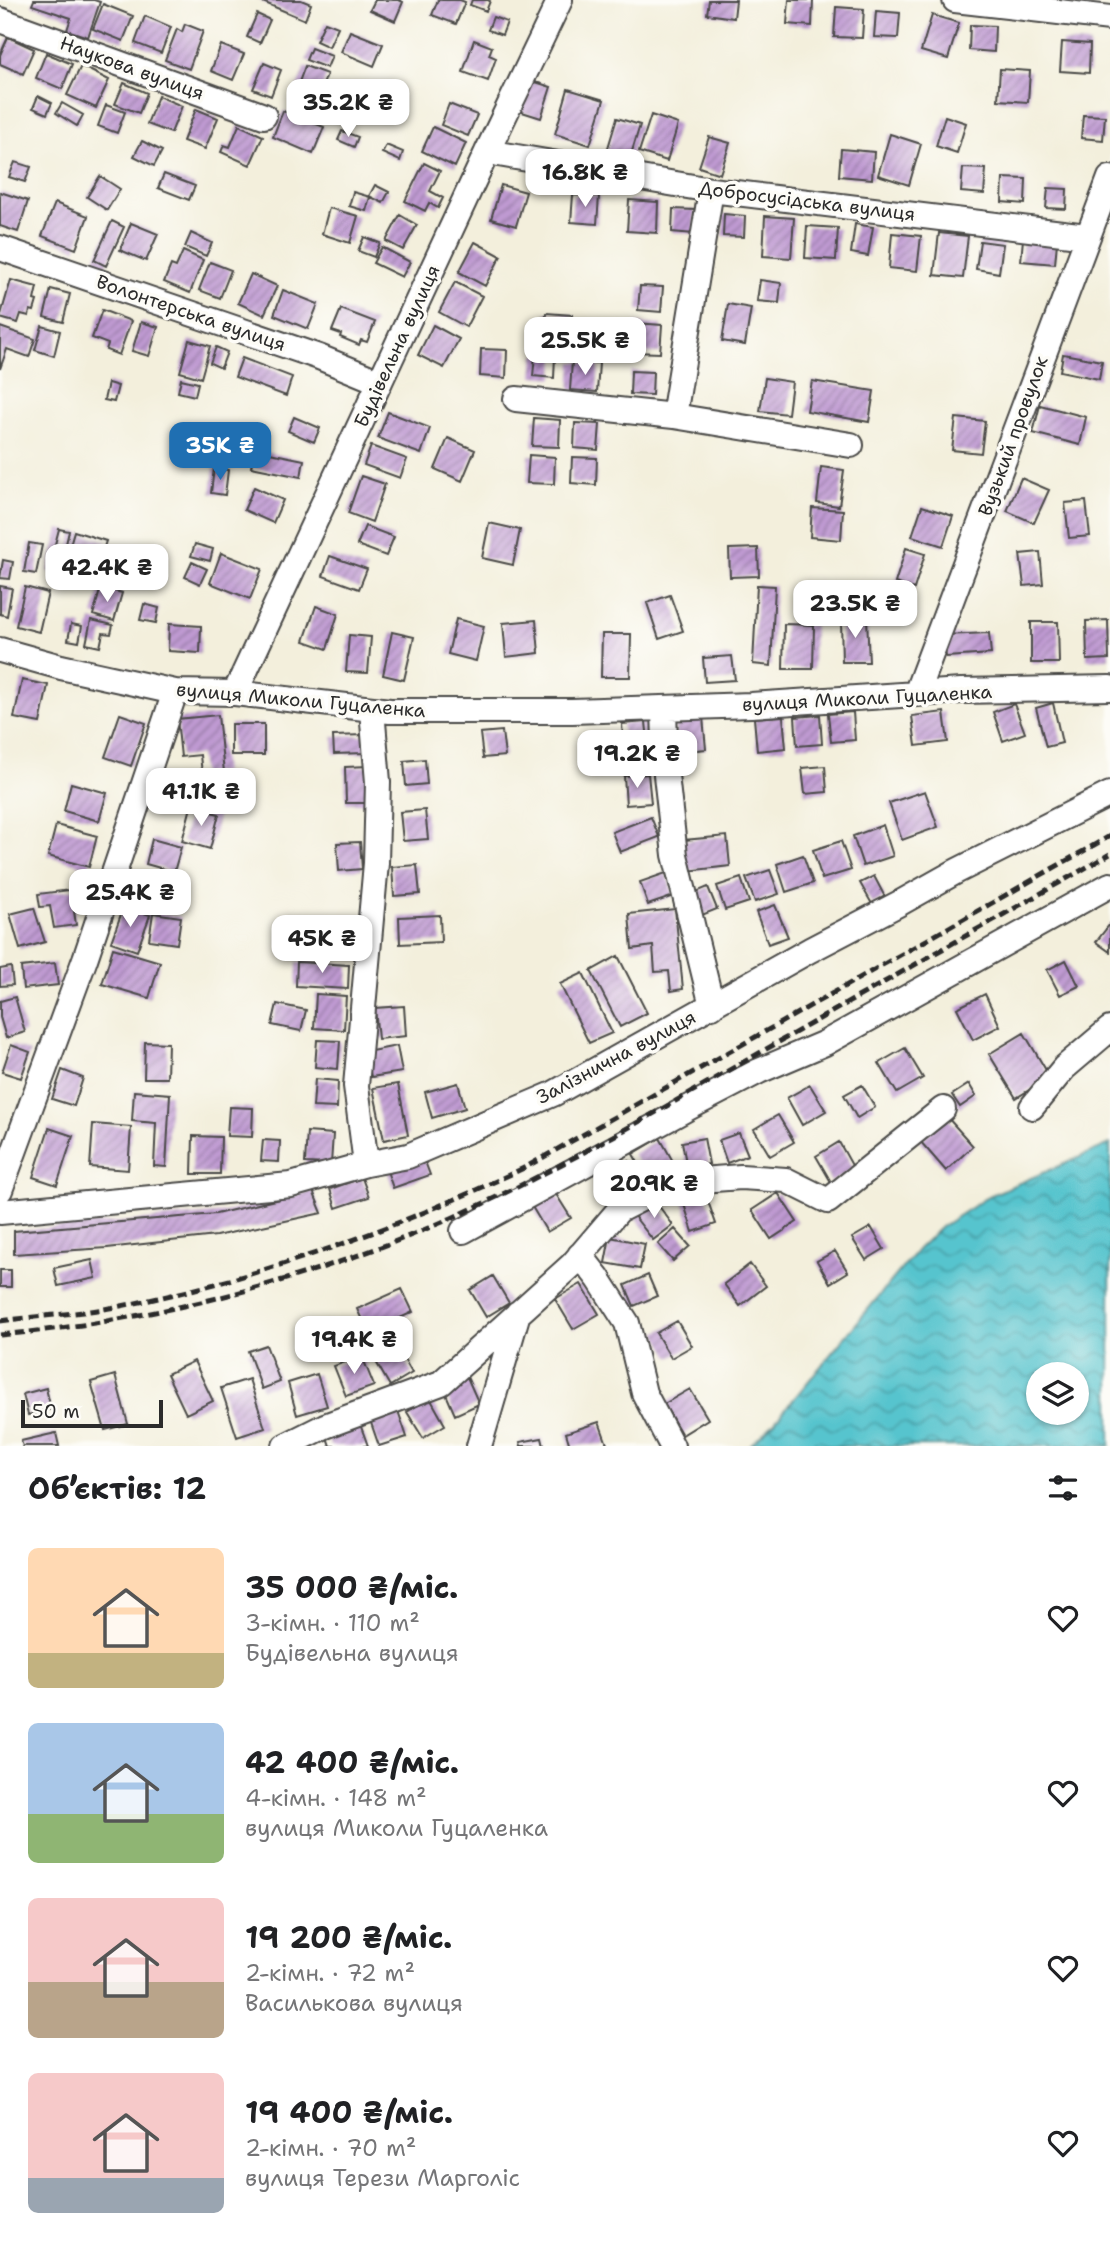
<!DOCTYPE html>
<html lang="uk">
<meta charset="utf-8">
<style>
body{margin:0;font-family:"Shantell Sans",sans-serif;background:#f2f2f2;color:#202124;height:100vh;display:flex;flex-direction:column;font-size:26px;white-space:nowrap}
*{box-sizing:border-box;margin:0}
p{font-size:23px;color:#757577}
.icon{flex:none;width:38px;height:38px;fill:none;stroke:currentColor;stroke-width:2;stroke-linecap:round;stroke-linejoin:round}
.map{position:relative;height:1446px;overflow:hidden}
.drawer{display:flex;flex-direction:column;background:#fff;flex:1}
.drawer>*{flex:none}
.buttons{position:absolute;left:1026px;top:1362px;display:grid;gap:14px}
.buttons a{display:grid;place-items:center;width:63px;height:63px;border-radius:50%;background:#fff;box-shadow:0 2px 5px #0004;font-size:35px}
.scale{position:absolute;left:21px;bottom:18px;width:142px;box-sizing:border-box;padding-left:7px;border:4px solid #2b2b2b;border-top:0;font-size:19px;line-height:24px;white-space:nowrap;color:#2b2b2b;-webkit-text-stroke:5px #fdfcf7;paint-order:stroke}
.price{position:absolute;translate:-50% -60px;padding:0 16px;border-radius:14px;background:#fff;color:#222;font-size:23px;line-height:46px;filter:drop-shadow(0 2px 4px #0008)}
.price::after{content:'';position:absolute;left:50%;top:42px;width:21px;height:16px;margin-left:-10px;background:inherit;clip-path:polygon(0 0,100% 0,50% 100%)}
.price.selected{background:#1f6fb2;color:#fff}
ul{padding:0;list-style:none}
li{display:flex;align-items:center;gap:21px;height:175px;padding:0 28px}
li span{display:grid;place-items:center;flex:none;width:196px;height:140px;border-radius:10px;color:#555}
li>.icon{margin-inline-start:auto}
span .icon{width:84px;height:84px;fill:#fffc;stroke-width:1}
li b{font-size:30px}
h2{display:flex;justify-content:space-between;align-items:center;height:84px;padding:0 28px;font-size:30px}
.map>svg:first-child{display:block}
</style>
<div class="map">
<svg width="1110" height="1446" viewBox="0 0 1110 1446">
<defs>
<pattern id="water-waves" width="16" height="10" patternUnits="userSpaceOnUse" patternTransform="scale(1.75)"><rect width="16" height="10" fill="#57c4ce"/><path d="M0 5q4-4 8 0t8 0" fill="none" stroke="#489fa7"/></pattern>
<pattern id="building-hatch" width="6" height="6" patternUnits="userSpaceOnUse" patternTransform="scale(1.75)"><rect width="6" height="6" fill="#bf9ad2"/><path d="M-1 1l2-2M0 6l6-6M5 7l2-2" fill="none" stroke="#9b7eab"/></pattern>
</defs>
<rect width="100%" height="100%" fill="#fdfcf7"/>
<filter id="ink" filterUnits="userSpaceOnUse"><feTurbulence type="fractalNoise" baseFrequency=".0143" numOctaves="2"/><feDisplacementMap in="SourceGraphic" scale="14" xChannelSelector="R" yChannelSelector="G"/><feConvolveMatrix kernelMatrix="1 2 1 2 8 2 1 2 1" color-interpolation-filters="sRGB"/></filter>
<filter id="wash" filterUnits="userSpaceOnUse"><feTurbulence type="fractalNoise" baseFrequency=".00686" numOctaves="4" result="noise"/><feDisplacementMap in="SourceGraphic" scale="28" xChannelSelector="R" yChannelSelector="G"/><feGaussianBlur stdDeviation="1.57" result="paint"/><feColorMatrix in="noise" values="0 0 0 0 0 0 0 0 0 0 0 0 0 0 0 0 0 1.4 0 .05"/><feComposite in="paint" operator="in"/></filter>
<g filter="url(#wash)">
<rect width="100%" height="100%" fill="#f3efdc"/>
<path fill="url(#water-waves)" stroke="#41787c" stroke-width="2" fill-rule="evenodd" d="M1110 1144V1446H749L773 1424 918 1249 941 1227 989 1196ZM1038 1374H1076V1412H1038Z"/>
<g id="blocks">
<path fill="url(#building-hatch)" d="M34 0H94L100 2 88 37 67 30 71 18 32 5Z
M258 0H301L311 4 305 20Z
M375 0H399L403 2 395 21 370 10Z
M438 0H460L465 2 456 24 432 15Z
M472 0H488L490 1 486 11 470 5Z
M709 0H736L734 18 707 14Z
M789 0H813L812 26 787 24Z
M103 4 133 16 123 41 93 29Z
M836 7 864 9 862 38 834 37Z
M876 11 900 13 898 38 874 37Z
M257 14 270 20 260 43 247 37Z
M932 15 959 23 948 59 921 51Z
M145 16 171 27 161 53 135 43Z
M493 17 507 22 502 35 488 30Z
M325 22 338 27 329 47 316 41Z
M185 24 203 31 189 69 165 60 177 29 182 32Z
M970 25 995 26 994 52 969 50Z
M350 31 383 44 374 66 341 52Z
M8 37 34 49 23 74 0 64V55Z
M474 40 492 47 489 55 496 58 488 81 463 72Z
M1062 42 1090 44 1089 73 1060 71Z
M221 45 244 54 233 80 211 71Z
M311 48 332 56 327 68 306 60Z
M46 53 72 64 62 89 36 78Z
M264 63 281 70 271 96 253 89Z
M81 66 109 80 96 108 67 95Z
M305 66 327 74 314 109 292 101Z
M1000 69 1030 71 1028 102 998 100Z
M529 80 551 87 541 118 519 111Z
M124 83 147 93 139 113 115 104Z
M568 89 604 100 590 145 555 134Z
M38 96 52 103 47 114 33 108Z
M158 96 182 106 171 133 147 124Z
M62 103 83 115 77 126 56 113Z
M449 104 477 115 468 136 441 125Z
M106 105 125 112 117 133 98 126Z
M196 109 218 118 205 149 183 141Z
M283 111 324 127 313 154 273 137Z
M651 115 678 124 667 161 639 152Z
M1083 115 1105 116 1103 140 1081 138Z
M945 116 966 123 957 153 936 146Z
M617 118 640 125 630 158 607 151Z
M239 125 263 136 250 165 221 152 224 145 230 147Z
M433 127 466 143 455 167 422 151Z
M342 131 358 137 354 147 338 140Z
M890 134 921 144 909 185 878 175Z
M709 137 730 143 720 174 699 167Z
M142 141 162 151 154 166 134 156Z
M386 145 403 152 400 161 382 153Z
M841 149 874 152 872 179 839 176Z
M15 162 31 167 25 182 9 177Z
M424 163 440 171 430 191 443 198 438 208 429 203 425 211 405 201Z
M963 168 986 169 984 194 961 192Z
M164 174 195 186 189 200 158 188Z
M100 176 120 189 107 210 87 197Z
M1003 178 1026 179 1025 204 1002 202Z
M375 185 389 192 383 203 369 196Z
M501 185 526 192 516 226 491 219Z
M1048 188 1067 189 1066 209 1046 208Z
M0 192 28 201 18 232 0 226Z
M353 192 370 197 366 211 349 206Z
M573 195 599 196 597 224 571 222Z
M629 200 658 202 657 233 627 231Z
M55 203 88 216 76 249 42 236Z
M329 208 358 216 350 243 322 234Z
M673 209 695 210 694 234 672 232Z
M724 214 745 216 744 237 723 236Z
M400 215 417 225 403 250 386 241Z
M765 216 794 218 791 258 763 256Z
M112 221 124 227 106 266 94 260Z
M131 223 158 234 146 261 120 250Z
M855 224 873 227 868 256 851 253Z
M807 226 838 228 836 260 805 258Z
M191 233 212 243 206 256 185 247Z
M892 233 921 236 917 271 889 268Z
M939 233 968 236 963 278 934 275Z
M364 237 380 243 374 257 358 251Z
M1023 239 1057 242 1055 264 1021 261Z
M980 241 1003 244 999 273 976 269Z
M475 242 501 256 485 286 459 272Z
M382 247 410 262 402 277 373 263Z
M183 251 203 260 190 293 164 282 171 265 176 267Z
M210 262 231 270 220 298 199 290Z
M251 274 277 286 264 315 238 303Z
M11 280 37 287 34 300 37 301 34 311 30 310 29 316 21 314 18 323 0 318Z
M760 280 781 283 779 303 757 301Z
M455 282 482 296 466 327 439 312Z
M640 286 663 287 661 312 638 310Z
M51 289 70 294 63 322 44 317Z
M283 290 318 304 308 329 274 315Z
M728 304 751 308 745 345 722 341Z
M341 309 375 322 367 342 361 340 359 345 340 337 341 334 332 331Z
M102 310 131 321 119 355 106 350 108 344 92 338Z
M546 313 572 315 570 342 544 341Z
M141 322 158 327 149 356 132 351Z
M635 323 662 325 660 353 633 352Z
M433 325 459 339 444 368 418 355Z
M42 326 60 331 54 356 35 350Z
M0 327 35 339 29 357 7 349 0 369Z
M189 340 210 346 201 378 180 372Z
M216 347 227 352 221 368 210 363Z
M481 349 507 350 506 378 480 376Z
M1063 354 1102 361 1099 379 1060 371Z
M535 355 555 356 554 378 533 376Z
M242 358 292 377 286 396 235 377Z
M572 362 599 363 597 392 570 390Z
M631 371 653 372 652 395 630 394Z
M765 378 792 382 788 414 760 411Z
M181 379 198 383 195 396 178 392Z
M812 381 874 391 869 422 807 411Z
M108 383 118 386 114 402 104 400Z
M1040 405 1086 417 1080 445 1033 433Z
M388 412 430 428 421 454 378 438Z
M294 417 320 428 314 442 288 431Z
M534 418 560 420 559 447 532 446Z
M956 418 985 421 981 453 952 450Z
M575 423 600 424 598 450 574 448Z
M448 438 475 450 462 481 435 469Z
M371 446 407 459 400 478 364 465Z
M255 450 304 460 301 477 251 467Z
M529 455 555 457 554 484 527 483Z
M572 457 597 458 596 485 571 483Z
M821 467 844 470 839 506 817 503Z
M214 468 228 470 225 495 211 493Z
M361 476 385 484 372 522 348 513Z
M1021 478 1049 490 1034 523 1007 511Z
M254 487 283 500 273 523 244 510Z
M1086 501 1090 536 1069 538 1065 503Z
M922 506 953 516 943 546 912 536Z
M812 508 843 510 841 540 810 537Z
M489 523 520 530 513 565 482 558Z
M365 526 394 537 386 556 357 545Z
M59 529 69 531 59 574 48 571Z
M74 531 106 541 96 572 65 562Z
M29 543 42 545 36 574 24 572Z
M195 544 213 549 210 561 191 556Z
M758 548 759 576 730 577 729 549Z
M906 548 925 554 914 589 895 583Z
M120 550 131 552 128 570 116 568Z
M1040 552 1043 584 1024 586 1020 554Z
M221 553 262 569 250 599 210 583Z
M330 556 367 569 359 589 323 576Z
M3 560 13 562 10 579 0 578Z
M192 562 207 569 200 584 185 577Z
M757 585 775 586 771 666 753 664Z
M0 586 12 588 7 616 0 614Z
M25 587 48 593 39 632 16 626Z
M101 587 122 593 114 621 93 615Z
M670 595 683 631 659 639 647 603Z
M144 604 159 608 156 623 140 620Z
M316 606 338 614 327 649 304 641Z
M867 618 869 662H842L841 619Z
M456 619 484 626 476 661 448 654Z
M91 620 113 625 111 634 103 633 100 647 86 644Z
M536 620 539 653 506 657 503 623Z
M1108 620 1109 659 1087 660 1086 621Z
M1031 622H1058L1059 663H1031Z
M71 624 82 626 79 642 68 640Z
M169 624 201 626 200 653 168 651Z
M784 624 814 625 813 669H783Z
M392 632 414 637 404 680 383 675Z
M989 633 991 654 946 657 944 635Z
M602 634H631L630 677H601Z
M349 635 371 637 368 673 346 672Z
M732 656 735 680 705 682 703 658Z
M22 680 48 685 40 723 14 718Z
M1053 703 1062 743 1046 747 1036 708Z
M1014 704 1025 733 1003 741 993 712Z
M853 712 855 740 831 742 828 714Z
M944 712 948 742 916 746 912 716Z
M120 714 146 723 131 766 105 757Z
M218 715 224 772 202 774 200 755 181 757 177 719Z
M820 715 822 744 797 746 795 717Z
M783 716 786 748 757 751 754 718Z
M703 717 706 749 677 752 674 719Z
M646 722 649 751 624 753 622 724Z
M231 724H264V755H231Z
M502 731 505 756 483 758 480 733Z
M365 735V753L334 754 333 736Z
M425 759 427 784 406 786 404 761Z
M369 766 371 803H346L345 767Z
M825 766 827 792 805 794 802 768Z
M648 774 651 803 626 805 624 776Z
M71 783 107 793 99 821 64 811Z
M925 791 938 827 902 840 889 803Z
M191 807 219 814 210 849 182 841Z
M425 810 428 839 403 841 400 812Z
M651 817 659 837 620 852 612 832Z
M56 825 97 836 89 867 48 856Z
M883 825 893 856 863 866 853 836Z
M727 836 730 866 687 871 684 840Z
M152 839 181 847 174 872 146 864Z
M841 841 851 870 822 879 813 850Z
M360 842 362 869 339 871 337 843Z
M803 855 813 883 786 892 777 864Z
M417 865 420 894 394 896 392 867Z
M770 870 779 894 755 902 746 878Z
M666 873 674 896 648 905 640 882Z
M874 876 885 897 872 904 860 883Z
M741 878 749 902 725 910 717 886Z
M708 887 717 909 697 917 689 895Z
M85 888 87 902 73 904 76 925 54 928 50 906 40 907 38 894Z
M775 905 788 937 768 944 756 912Z
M124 906 150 915 137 951 111 942Z
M34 908 45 942 20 949 10 914Z
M675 909 683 989 671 991 669 971 655 972 653 946 632 949 629 914Z
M153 913 181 917 177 944 149 940Z
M440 915 441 942 400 944 399 917Z
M349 920 352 948 316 952 314 924Z
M1110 924V952L1096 942Z
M113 948 160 962 149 998 102 984Z
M618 956 647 1013 620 1027 591 971Z
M1066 960 1079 986 1060 995 1047 970Z
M297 962 349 965 348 989 296 986Z
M55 963 58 985 23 989 21 967Z
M11 967 13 985 0 986V969Z
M583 973 612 1033 589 1043 560 984Z
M316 994 346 996 344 1030 314 1028Z
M985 994 1000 1026 973 1040 957 1008Z
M15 997 25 1032 6 1038 0 1017V1001Z
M277 1004 306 1010 301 1031 272 1025Z
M404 1006 406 1036 378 1039 375 1008Z
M1024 1033 1050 1077 1016 1098 989 1054Z
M317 1040 340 1041 338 1069 315 1067Z
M145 1042 168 1043 167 1078H144Z
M11 1045 30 1052 21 1078 2 1072Z
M397 1046 402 1072 371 1077 366 1052Z
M905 1048 923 1078 897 1093 879 1063Z
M62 1070 83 1078 74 1106 52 1099Z
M315 1079 338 1081 337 1108 313 1107Z
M458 1083 465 1108 432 1118 425 1092Z
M398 1084 408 1135 384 1140 373 1088Z
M969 1084 976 1096 960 1107 952 1095Z
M810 1085 826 1111 802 1125 787 1098Z
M862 1085 875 1107 857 1118 844 1095Z
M134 1091 170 1094 166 1167 154 1166 156 1123 132 1121Z
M229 1107 253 1108 252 1137 227 1136Z
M778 1115 794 1142 770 1156 754 1129Z
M947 1117 973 1146 946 1171 920 1141Z
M93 1124 131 1127 128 1170 90 1167Z
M49 1128 73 1136 57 1185 33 1177Z
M307 1132 333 1134 331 1164 305 1163Z
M739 1133 748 1155 727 1163 719 1140Z
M193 1136 221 1137 220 1174H192Z
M660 1138 675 1165 648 1180 633 1154Z
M704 1138 709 1164 687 1168 682 1142Z
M263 1140 280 1141 279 1162 261 1161Z
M839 1142 854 1169 831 1182 816 1156Z
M424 1159 430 1175 393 1188 387 1171Z
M629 1161 643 1183 621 1197 607 1175Z
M362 1178 369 1197 336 1208 330 1189Z
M704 1190 716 1224 693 1232 682 1198Z
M313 1191 322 1213 216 1236 107 1248 14 1254V1231L216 1214Z
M554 1191 571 1218 547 1232 531 1205Z
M778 1193 797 1222 771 1239 752 1210Z
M655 1201 673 1225 653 1240 634 1216Z
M871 1227 884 1249 866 1260 852 1238Z
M675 1229 690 1246 673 1261 658 1244Z
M610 1237 645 1244 640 1269 605 1263Z
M835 1251 848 1272 830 1283 817 1261Z
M92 1260 96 1278 58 1286 54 1268Z
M750 1264 766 1286 740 1306 724 1284Z
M0 1270H11V1287H0Z
M648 1275 657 1296 634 1306 625 1285Z
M493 1276 509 1303 486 1317 470 1290Z
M581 1284 599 1314 573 1329 555 1299Z
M402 1289 413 1312 368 1333 357 1309Z
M677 1321 692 1346 671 1358 656 1333Z
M266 1345 280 1382 262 1389 248 1351Z
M397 1347 412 1373 390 1386 375 1360Z
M362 1356 374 1386 346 1396 334 1366Z
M194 1361 213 1401 186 1414 167 1374Z
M317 1374 327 1406 297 1415 288 1383Z
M115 1375 128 1424 105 1430 91 1382Z
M467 1377 479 1404 455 1415 443 1387Z
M249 1379 265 1428 237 1437 221 1388Z
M46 1388 51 1409 28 1415 23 1394Z
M690 1389 708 1419 682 1435 664 1404Z
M430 1398 445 1425 423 1438 407 1412Z
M397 1408 407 1437 379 1446 369 1417Z
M599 1422 607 1444 570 1446 566 1433Z
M360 1424 368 1446H330L327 1437Z
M56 1433 59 1446H23L21 1441Z
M542 1438 544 1446H521L520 1442Z"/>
</g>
</g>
<g filter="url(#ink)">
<use href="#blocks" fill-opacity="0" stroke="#494846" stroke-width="2"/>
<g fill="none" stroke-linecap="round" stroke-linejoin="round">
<g stroke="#494846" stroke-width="28">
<path id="minor" d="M955 0 1110 18
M0 20 264 116
M487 152 711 190 1087 236
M0 248 319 357 380 382
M516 399 674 416 851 445
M674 416 711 190
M0 650 61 667 175 692 235 693 390 711H572L751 705 961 691 1110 688
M235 693 487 152 560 0
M916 694 1110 178
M664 708 666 775 675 855 712 1006
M1032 1107 1064 1068 1110 1029
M366 1164 356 1086 376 863 378 782 372 710
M0 1190 85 959 175 692
M0 1212 291 1185 366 1164 408 1156 553 1094 810 950 900 903 957 871 1110 794
M463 1231 688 1108 759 1071 825 1043 1110 885
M580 1255 598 1278 627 1323 644 1393 672 1446
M285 1446 325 1426 441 1383 572 1265 619 1210 674 1182 741 1177 786 1180 828 1201 943 1109
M479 1446 518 1313"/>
</g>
<use href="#minor" stroke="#fff" stroke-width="24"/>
<path stroke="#2b2b2b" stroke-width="5" stroke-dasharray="10 5" stroke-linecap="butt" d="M0 1321C38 1316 78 1314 116 1307 259 1279 395 1229 526 1167L1110 836
M0 1335C139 1322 275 1289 404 1238 537 1185 660 1109 784 1039 893 977 1001 916 1110 854"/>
</g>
</g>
<g text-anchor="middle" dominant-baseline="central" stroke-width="7" stroke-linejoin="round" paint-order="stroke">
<g font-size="19" fill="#2b2b2b" stroke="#fdfcf7">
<text transform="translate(132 68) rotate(20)">Наукова вулиця</text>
<text transform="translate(807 201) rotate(7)">Добросусідська вулиця</text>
<text transform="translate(191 313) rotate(19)">Волонтерська вулиця</text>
<text transform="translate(397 346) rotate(-65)">Будівельна вулиця</text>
<text transform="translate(1013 436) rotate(-70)">Вузький провулок</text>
<text transform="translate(867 698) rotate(-3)">вулиця Миколи Гуцаленка</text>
<text transform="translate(301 700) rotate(5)">вулиця Миколи Гуцаленка</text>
<text transform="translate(616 1057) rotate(-28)">Залізнична вулиця</text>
</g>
</g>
</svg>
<div class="buttons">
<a><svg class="icon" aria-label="layers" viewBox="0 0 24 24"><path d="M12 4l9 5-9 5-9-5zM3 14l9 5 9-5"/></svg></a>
</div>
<div class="scale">50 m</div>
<b class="price" style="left:348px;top:139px">35.2K ₴</b>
<b class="price" style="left:585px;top:209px">16.8K ₴</b>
<b class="price" style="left:585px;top:377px">25.5K ₴</b>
<b class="price selected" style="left:220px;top:482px">35K ₴</b>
<b class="price" style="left:107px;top:604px">42.4K ₴</b>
<b class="price" style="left:855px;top:640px">23.5K ₴</b>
<b class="price" style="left:637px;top:790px">19.2K ₴</b>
<b class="price" style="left:201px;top:828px">41.1K ₴</b>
<b class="price" style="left:130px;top:929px">25.4K ₴</b>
<b class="price" style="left:322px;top:975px">45K ₴</b>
<b class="price" style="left:654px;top:1220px">20.9K ₴</b>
<b class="price" style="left:354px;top:1376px">19.4K ₴</b>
</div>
<section class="drawer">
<h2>Об’єктів: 12<svg class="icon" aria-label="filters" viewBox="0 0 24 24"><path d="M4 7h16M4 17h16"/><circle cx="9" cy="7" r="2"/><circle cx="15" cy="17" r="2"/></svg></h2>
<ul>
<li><span style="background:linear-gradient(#ffd9b3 75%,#c2b280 0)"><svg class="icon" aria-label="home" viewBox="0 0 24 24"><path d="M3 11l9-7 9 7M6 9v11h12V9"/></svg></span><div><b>35 000 ₴/міс.</b><p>3-кімн. · 110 m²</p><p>Будівельна вулиця</p></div><svg class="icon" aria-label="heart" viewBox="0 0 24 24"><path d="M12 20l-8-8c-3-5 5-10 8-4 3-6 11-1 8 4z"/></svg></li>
<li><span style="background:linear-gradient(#a9c7e8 65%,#8fb573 0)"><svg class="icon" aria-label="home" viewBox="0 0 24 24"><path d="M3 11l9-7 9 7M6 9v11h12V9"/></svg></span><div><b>42 400 ₴/міс.</b><p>4-кімн. · 148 m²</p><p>вулиця Миколи Гуцаленка</p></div><svg class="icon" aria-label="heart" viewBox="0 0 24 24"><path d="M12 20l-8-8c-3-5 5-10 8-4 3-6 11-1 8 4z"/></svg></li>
<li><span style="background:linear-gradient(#f6c9c9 60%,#b9a48a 0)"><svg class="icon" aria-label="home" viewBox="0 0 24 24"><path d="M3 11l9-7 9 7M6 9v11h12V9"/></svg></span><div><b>19 200 ₴/міс.</b><p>2-кімн. · 72 m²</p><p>Василькова вулиця</p></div><svg class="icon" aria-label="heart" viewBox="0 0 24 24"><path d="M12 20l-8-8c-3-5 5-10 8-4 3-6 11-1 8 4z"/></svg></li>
<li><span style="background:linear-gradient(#f6c9c9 75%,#9aa5b1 0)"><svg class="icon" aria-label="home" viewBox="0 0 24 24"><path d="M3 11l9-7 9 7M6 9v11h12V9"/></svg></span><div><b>19 400 ₴/міс.</b><p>2-кімн. · 70 m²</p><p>вулиця Терези Марголіс</p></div><svg class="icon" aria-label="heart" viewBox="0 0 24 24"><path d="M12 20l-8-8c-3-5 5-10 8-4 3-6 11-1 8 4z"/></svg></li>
</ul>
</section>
